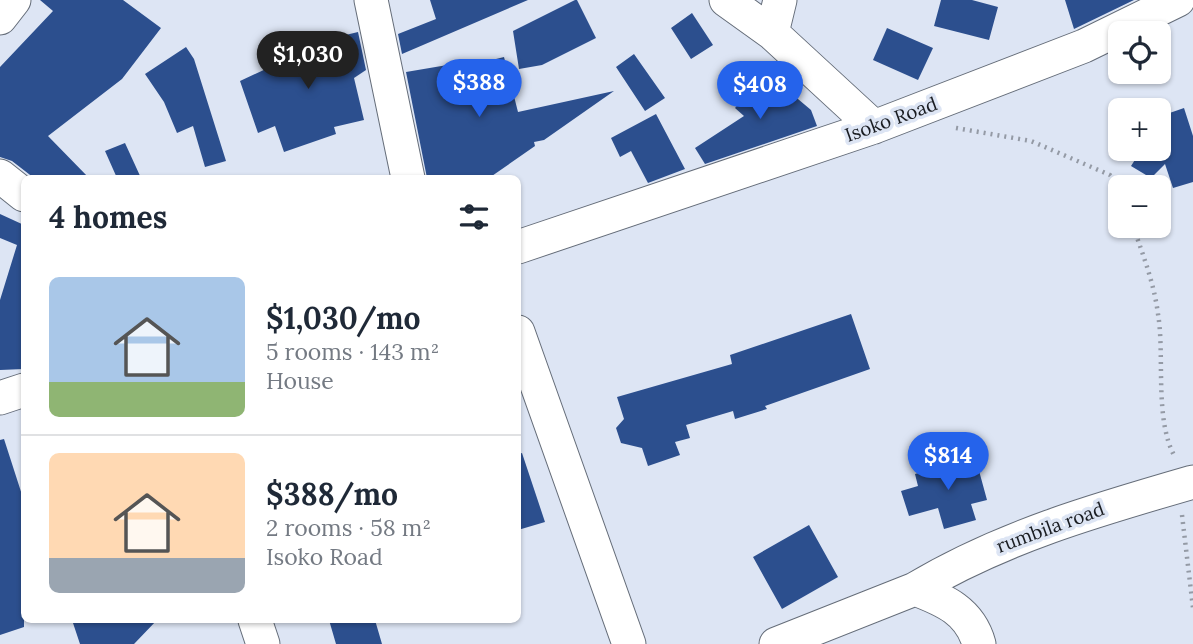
<!DOCTYPE html>
<meta charset="utf-8">
<style>
body{margin:0;font-family:Lora,serif;background:#f6f6f7;color:#1f2937;height:100vh;display:flex;flex-direction:column;font-size:26px;white-space:nowrap}
*{box-sizing:border-box;margin:0}
p{font-size:23px;color:#747a83}
.icon{flex:none;width:38px;height:38px;fill:none;stroke:currentColor;stroke-width:2;stroke-linecap:round;stroke-linejoin:round}
.map{position:relative;flex:1;overflow:hidden}
.drawer{position:absolute;left:21px;top:175px;width:500px;height:448px;display:flex;flex-direction:column;background:#fff;border-radius:10px;box-shadow:0 2px 5px #0004}
.drawer>*{flex:none}
.fabs{position:absolute;left:1108px;top:21px;display:grid;gap:14px}
.fabs a{display:grid;place-items:center;width:63px;height:63px;border-radius:10px;background:#fff;box-shadow:0 2px 5px #0004;font-size:35px}
.price{position:absolute;translate:-50% -60px;padding:0 16px;border-radius:24px;background:#2563eb;color:#fff;font-size:23px;line-height:46px;filter:drop-shadow(0 2px 4px #0008)}
.price::after{content:'';position:absolute;left:50%;top:42px;width:21px;height:16px;margin-left:-10px;background:inherit;clip-path:polygon(0 0,100% 0,50% 100%)}
.price.selected{background:#222;color:#fff}
ul{padding:0;list-style:none}
li{display:flex;align-items:center;gap:21px;height:175px;padding:0 28px}
li+li{border-top:2px solid #e0e1e3}
li span{display:grid;place-items:center;flex:none;width:196px;height:140px;border-radius:10px;color:#555}
li>.icon{margin-inline-start:auto}
span .icon{width:84px;height:84px;fill:#fffc;stroke-width:1}
li b{font-size:30px}
h2{display:flex;justify-content:space-between;align-items:center;height:84px;padding:0 28px;font-size:30px}
.map>svg:first-child{display:block}
</style>
<div class="map">
<svg width="1193" height="644" viewBox="0 0 1193 644">
<rect width="100%" height="100%" fill="#dde5f4"/>
<path fill="#2c4f8e" d="M40 0H123L161 28 122 79 48 136 89 178H34L12 161 0 157V67L53 11Z
M430 0H528L402 54 398 34 436 19Z
M575 0H577L596 38 542 65 519 69 513 31Z
M941 0H972L998 7 989 40 934 26Z
M1065 0H1134L1074 29Z
M692 13 713 45 691 59 671 28Z
M887 28 933 48 918 80 873 60Z
M358 32 366 70 354 78 364 120 334 127 336 134 284 152 275 126 258 133 240 81 279 63 276 52Z
M186 47 194 59 226 161 205 167 193 126 177 133 164 102 145 74Z
M634 54 665 98 645 111 616 67Z
M504 57 518 112 614 91 544 140 534 142 535 146 489 178H427L406 72 471 61 472 65Z
M766 72 811 110 817 126 705 164 695 148 744 116 735 108Z
M1184 108 1193 136V182L1173 188 1165 164 1151 178 1131 166 1142 149H1158V117Z
M656 114 685 169 648 183 631 151 620 157 611 138Z
M125 143 141 178H117L105 151Z
M0 214 24 225V369L0 370V300L17 245 0 238Z
M851 314 870 369 765 406 767 409 735 419 733 411 686 425 690 438 675 442 680 455 648 466 642 448 621 443 616 428 624 419 617 397 732 364 730 355Z
M4 439 24 501V627L0 635V440Z
M522 453 545 522 518 530V454Z
M975 456 987 500 971 504 976 520 944 529 938 508 909 516 901 491 918 486 915 474Z
M809 525 838 577 782 609 753 557Z
M72 620H157L134 644H80Z
M329 620H375L382 644H336Z"/>
<g fill="none" stroke-linecap="round" stroke-linejoin="round">
<g stroke="#656d79" stroke-width="35">
<path id="minor" d="M371 0 408 178
M726 0 772 33 874 127
M0 18 14 0
M772 33 780 0
M0 176 24 195
M518 247 874 127 1084 46 1178 0
M518 332 629 644
M0 398 24 390
M915 589C1002 537 1096 510 1193 482
M255 620 263 644
M776 644 915 589C944 600 970 611 979 644"/>
</g>
<path stroke="#949aa5" stroke-width="4.5" stroke-dasharray="2 5" stroke-linecap="butt" d="M956 128 1031 141 1110 175 1121 187
M1133 226C1143 255 1154 283 1158 314 1165 356 1154 420 1175 457
M1182 515 1193 608"/>
<use href="#minor" stroke="#fff" stroke-width="33"/>
</g>
<g text-anchor="middle" dominant-baseline="central" stroke-width="7" stroke-linejoin="round" paint-order="stroke">
<g font-size="19" fill="#191c21" stroke="#dde5f4">
<text transform="translate(891 119) rotate(-20)">Isoko Road</text>
<text transform="translate(1050 527) rotate(-20)">rumbila road</text>
</g>
</g>
</svg>
<div class="fabs">
<a><svg class="icon" aria-label="locate" viewBox="0 0 24 24"><circle cx="12" cy="12" r="6"/><path d="M12 2v4M12 18v4M2 12h4M18 12h4"/></svg></a>
<a>+</a>
<a>−</a>
</div>
<b class="price selected" style="left:308px;top:91px">$1,030</b>
<b class="price" style="left:479px;top:119px">$388</b>
<b class="price" style="left:760px;top:121px">$408</b>
<b class="price" style="left:948px;top:492px">$814</b>
<section class="drawer">
<h2>4 homes<svg class="icon" aria-label="filters" viewBox="0 0 24 24"><path d="M4 7h16M4 17h16"/><circle cx="9" cy="7" r="2"/><circle cx="15" cy="17" r="2"/></svg></h2>
<ul>
<li><span style="background:linear-gradient(#a9c7e8 75%,#8fb573 0)"><svg class="icon" aria-label="home" viewBox="0 0 24 24"><path d="M3 11l9-7 9 7M6 9v11h12V9"/></svg></span><div><b>$1,030/mo</b><p>5 rooms · 143 m²</p><p>House</p></div></li>
<li><span style="background:linear-gradient(#ffd9b3 75%,#9aa5b1 0)"><svg class="icon" aria-label="home" viewBox="0 0 24 24"><path d="M3 11l9-7 9 7M6 9v11h12V9"/></svg></span><div><b>$388/mo</b><p>2 rooms · 58 m²</p><p>Isoko Road</p></div></li>
</ul>
</section>
</div>
